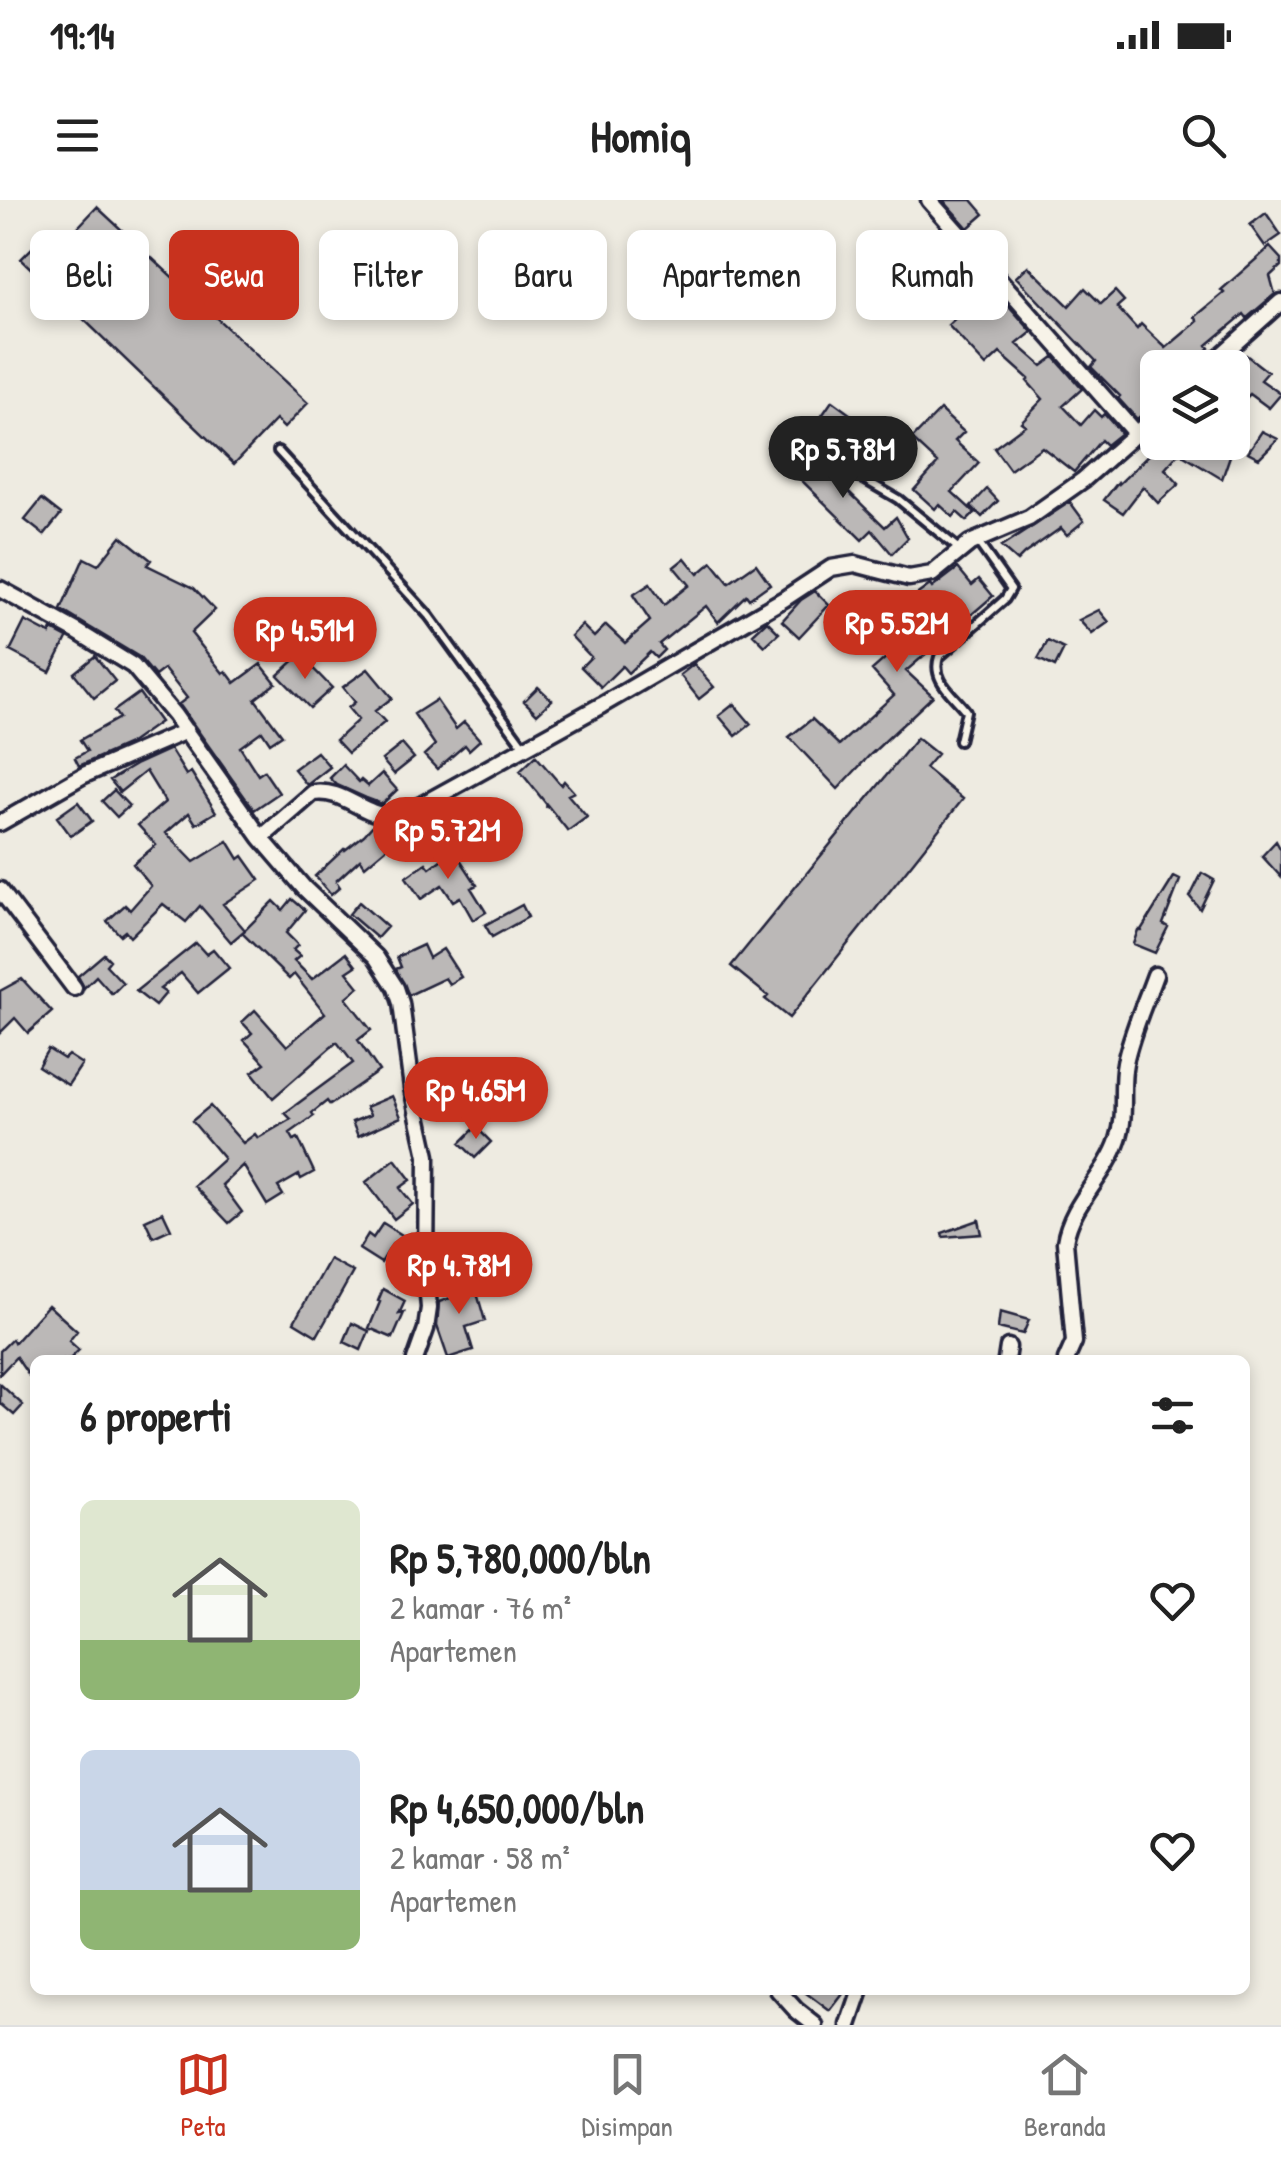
<!DOCTYPE html>
<html lang="id">
<meta charset="utf-8">
<style>
body{margin:0;font-family:"Patrick Hand",sans-serif;background:#f6f6f6;color:#222;height:100vh;display:flex;flex-direction:column;font-size:38px;white-space:nowrap}
*{box-sizing:border-box;margin:0}
p{font-size:32px;color:#767676}
.icon{flex:none;width:55px;height:55px;fill:none;stroke:currentColor;stroke-width:2;stroke-linecap:round;stroke-linejoin:round}
.map{position:relative;flex:1;overflow:hidden}
.drawer{position:absolute;left:30px;top:1155px;width:1220px;height:640px;display:flex;flex-direction:column;background:#fff;border-radius:15px;box-shadow:0 5px 15px #0003}
.drawer>*{flex:none}
.banner{position:absolute;left:30px;top:30px;width:1222px;height:90px;display:flex;gap:20px}
.fabs{position:absolute;left:1140px;top:150px;display:grid;gap:20px}
.fabs a{display:grid;place-items:center;width:110px;height:110px;border-radius:15px;background:#fff;box-shadow:0 5px 15px #0003;font-size:50px}
.price{position:absolute;translate:-50% -85px;padding:0 22px;border-radius:35px;background:#c8321e;color:#fff;font-size:32px;line-height:65px;filter:drop-shadow(0 2px 5px #0008)}
.price::after{content:'';position:absolute;left:50%;top:60px;width:30px;height:22px;margin-left:-15px;background:inherit;clip-path:polygon(0 0,100% 0,50% 100%)}
.price.selected{background:#222;color:#fff}
ul{padding:0;list-style:none}
li{display:flex;align-items:center;gap:30px;height:250px;padding:0 50px}
li span{display:grid;place-items:center;flex:none;width:280px;height:200px;border-radius:15px;color:#555}
li>.icon{margin-inline-start:auto}
span .icon{width:120px;height:120px;fill:#fffc;stroke-width:1}
li b{font-size:42px}
h2{display:flex;justify-content:space-between;align-items:center;height:120px;padding:0 50px;font-size:42px}
.chip{padding:0 35px;border-radius:15px;background:#fff;box-shadow:0 5px 15px #0003;font-size:35px;line-height:90px}
.chip.selected{background:#c8321e;color:#fff}
.status{display:flex;justify-content:space-between;align-items:center;height:70px;padding:0 50px;background:#fff;direction:ltr}
.status svg{height:28px;fill:currentColor}
header{display:flex;justify-content:space-between;align-items:center;height:130px;padding:0 50px;background:#fff;font-size:45px;font-weight:700}
.menu{display:flex;justify-content:space-around;align-items:center;height:140px;border-top:2px solid #e0e0e0;background:#fff;font-size:28px;color:#767676}
.menu a{display:grid;justify-items:center;gap:5px}
.menu .selected{color:#c8321e}
.map>svg:first-child{display:block}
</style>
<div class="status"><b>19:14</b><svg viewBox="0 0 49 12"><path d="M0 12V9h3v3zM5 12V6h3v6zM10 12V3h3v9zM15 12V0h3v12zM26 1h20v11H26zM47 4h2v5h-2z"/></svg></div>
<header><svg class="icon" aria-label="menu" viewBox="0 0 24 24"><path d="M4 6h16M4 12h16M4 18h16"/></svg>Homiq<svg class="icon" aria-label="search" viewBox="0 0 24 24"><circle cx="10" cy="10" r="6"/><path d="M15 15l6 6"/></svg></header>
<div class="map">
<svg width="1281" height="1825" viewBox="0 0 1281 1825">
<rect width="100%" height="100%" fill="#eeebe1"/>
<filter id="ink" filterUnits="userSpaceOnUse"><feTurbulence type="fractalNoise" baseFrequency=".01" numOctaves="2"/><feDisplacementMap in="SourceGraphic" scale="20" xChannelSelector="R" yChannelSelector="G"/><feConvolveMatrix kernelMatrix="1 2 1 2 8 2 1 2 1" color-interpolation-filters="sRGB"/></filter>
<g filter="url(#ink)">
<path fill="#bbb8b7" stroke="#22223b" stroke-width="2.5" d="M943 0H972L984 14 968 28Z
M97 7 308 203 284 228 276 220 234 264 21 59 51 29 64 42Z
M1266 13 1281 35 1265 46 1250 25Z
M940 29 959 51 936 69 918 46Z
M1270 47 1281 59V66L1270 76 1275 94 1247 118 1244 114 1207 145 1209 148 1186 168H1158V201L1137 219 1118 198 1120 196 1091 167 1096 161 1016 77 1028 66 1069 106 1085 88 1101 104 1115 91 1124 101 1117 107 1137 129 1141 124 1166 148 1198 121 1195 117 1224 93 1221 90Z
M989 85 1006 107 1008 105 1032 132 1017 144 1042 166 1054 157 1082 189 1063 206 1081 225 1094 210 1101 217 1104 214 1121 233 1106 245 1101 240 1074 272 1042 247 1010 270 994 248 1025 225 1021 222 1043 199 1027 181 1029 179 1000 153 986 166 948 125 973 102 971 99Z
M1246 155 1268 172 1261 180 1281 194 1269 208 1250 194 1232 212V162Z
M832 201 909 257 894 272 821 217Z
M940 210 964 232 955 241 979 263 952 292 975 313 967 321 957 312 953 317 939 304 935 309 914 290 938 263 912 239Z
M1262 231 1278 239 1259 258 1248 252Z
M1162 242H1210L1231 253 1222 279 1179 253 1165 269 1179 284 1158 303 1143 287 1123 313 1104 300 1118 282 1119 284Z
M798 245 806 254 808 252 885 327 896 317 908 338 892 354 872 330 862 340 782 261Z
M987 289 998 301 982 317 971 306Z
M42 299 61 314 44 335 25 320Z
M1070 302 1084 321 1067 335 1061 328 1024 354 1017 361 1001 347Z
M121 336 151 360 147 365 194 388 215 410 191 433 223 473 226 471 235 483 261 464 276 483 255 499 282 535 270 543 262 531 240 547 258 575 264 571 279 593 254 610 179 504 187 498 164 469 155 476 139 457 61 410 84 358 98 365Z
M685 358 698 374 712 362 729 383 756 364 770 384 749 399 746 395 718 422 706 406 659 444 664 450 656 458 650 452 628 473 622 466 601 487 581 467 591 457 571 436 582 425 594 437 606 425 625 443 650 421 633 395 650 384 664 405 689 385 674 367Z
M958 368 972 385 979 379 993 396 906 471 933 496 869 556 838 589 789 537 812 519 839 545 894 495 872 470 913 434 888 409 902 395 908 401 930 385 932 388Z
M815 391 829 405 799 437 782 421 801 400Z
M871 402 885 417 864 437 850 422Z
M1099 410 1109 422 1092 434 1079 420Z
M25 421 50 434 52 430 67 438 50 472 10 451Z
M767 421 779 433 765 446 753 434Z
M1048 441 1064 449 1055 467 1038 459Z
M300 455 332 488 310 508 278 475Z
M95 456 115 481 94 498 74 473Z
M694 464 714 487 699 499 680 475Z
M368 469 392 498 375 511 385 522 348 553 336 540 358 520 348 508 355 502 343 487Z
M538 487 552 500 537 514 524 501Z
M139 493 160 522 129 544 79 566 75 558 87 551 80 540 119 518 114 511Z
M436 500 456 529 464 522 480 540 469 550 465 545 437 569 424 555 435 545 414 514Z
M734 504 751 524 736 536 719 516Z
M917 538 937 554 925 568 963 599 789 818 765 799 768 796 731 766Z
M402 544 414 558 394 574 382 560Z
M170 549 186 575 191 572 216 612 196 624 189 613 166 633 194 662 228 641 239 659 243 656 260 680 223 704 245 730 231 742 200 706 186 722 163 704 130 737 125 731 120 735 107 721 125 705 130 710 151 686 133 664 156 645 138 625 165 602 146 571 120 592 110 580 137 564Z
M317 552 330 567 307 585 294 569Z
M536 556 561 585 564 581 574 592 568 595 587 617 568 631 548 606 546 608 547 605 520 571Z
M343 565 359 582 361 580 368 586 382 573 397 590 382 604 366 598 337 585 330 578Z
M114 590 129 606 117 617 102 601Z
M78 602 92 621 71 636 57 617Z
M374 624 385 626 397 639 365 666 360 659 336 681 340 687 331 695 315 676 344 649 345 650 364 635Z
M1276 641 1281 650V677L1262 656Z
M454 650 477 685 471 688 486 712 473 720 460 697 453 701 442 685 421 699 406 677 426 663 430 668Z
M1202 673 1214 680 1200 709 1190 697Z
M1174 677 1180 680 1163 724 1168 727 1155 753 1133 744 1138 730H1141Z
M292 699 305 710 286 733 298 745 293 750 300 756 294 761 312 779 346 753 356 766 347 772 359 787 346 798 371 830 358 840 379 871 330 905 327 901 312 913 314 916 290 933 294 940 298 938 314 972 301 979 299 975 278 987 283 995 267 1005 243 965 222 985 242 1012 229 1023 194 986 224 959 192 921 210 906 243 943 255 934 258 938 291 919 285 913 353 863 337 842 273 898 252 872 265 863 244 840 252 833 242 822 255 810 287 846 325 813 294 774 289 779 242 733 274 701 283 710Z
M359 702 387 727 377 738 349 714Z
M522 705 528 717 492 737 485 725Z
M196 743 206 754 213 749 229 768 198 793 181 773 160 789 166 793 155 806 136 791Z
M423 745 429 758 443 749 461 777 449 784 445 778 409 795 396 769 401 767 397 757Z
M104 754 110 760 106 765 123 783 112 794 96 776 84 788 78 776Z
M22 779 52 812 28 833 15 818 0 833V791Z
M48 849 64 859 68 855 82 864 68 885 38 866Z
M457 864 462 878 424 892 421 878Z
M392 896 401 917 358 936 352 922 370 915 366 907Z
M476 927 491 942 475 958 460 943Z
M395 959 411 980 400 988 413 1004 394 1019 366 982Z
M163 1012 171 1029 153 1037 145 1020Z
M979 1020 982 1034 943 1037 942 1033Z
M383 1023 410 1040 403 1051 392 1045 381 1063 359 1049 368 1034 373 1038Z
M489 1046 506 1061 490 1081 472 1066Z
M329 1059 353 1072 317 1136 294 1122Z
M466 1066 471 1072 485 1121 466 1127 473 1150 448 1158 437 1126 439 1102 453 1097 464 1102 469 1092 453 1078Z
M383 1089 405 1101 399 1114 404 1113 393 1138 369 1128 380 1102 378 1101Z
M48 1105 77 1131 69 1141 79 1150 69 1160H35V1185L16 1157 0 1174V1151L12 1139 14 1143Z
M1000 1112 1029 1120 1023 1134 998 1128Z
M352 1123 369 1131 361 1150 344 1142Z
M0 1184 23 1205 14 1215 0 1203Z
M802 1790H846L830 1811Z"/>
<g fill="none" stroke-linecap="round" stroke-linejoin="round">
<g stroke="#22223b" stroke-width="14">
<path id="lane" d="M278 251 429 416 525 548
M824 256 898 299 960 350
M959 541 966 511C953 494 931 480 939 457L1005 399 1011 389 977 341"/>
</g>
<g stroke="#22223b" stroke-width="21">
<path id="street" d="M929 0 1136 234
M1207 168 1281 102
M0 389 78 432 133 466 174 515 261 638 313 593C343 588 362 616 392 616 402 616 414 608 423 604L602 505 784 399 831 368 855 364 909 378 932 374 970 343 1029 318 1083 280 1158 214
M0 623 84 575 186 531
M261 638 304 688 376 757 396 788 401 803 412 888 427 956 426 1071 429 1108 426 1129 415 1160
M0 690 74 788
M1006 1160 1008 1147
M1066 1160 1074 1142 1065 1042C1071 1003 1106 976 1118 940 1127 914 1120 889 1125 863 1131 833 1145 803 1155 775
M778 1790 796 1810 815 1825
M849 1825 861 1790"/>
</g>
<use href="#lane" stroke="#f7f3e8" stroke-width="6"/>
<use href="#street" stroke="#f7f3e8" stroke-width="14"/>
</g>
</g>
</svg>
<div class="fabs">
<a><svg class="icon" aria-label="layers" viewBox="0 0 24 24"><path d="M12 4l9 5-9 5-9-5zM3 14l9 5 9-5"/></svg></a>
</div>
<b class="price selected" style="left:843px;top:301px">Rp 5.78M</b>
<b class="price" style="left:897px;top:475px">Rp 5.52M</b>
<b class="price" style="left:305px;top:482px">Rp 4.51M</b>
<b class="price" style="left:448px;top:682px">Rp 5.72M</b>
<b class="price" style="left:476px;top:942px">Rp 4.65M</b>
<b class="price" style="left:459px;top:1117px">Rp 4.78M</b>
<div class="banner">
<a class="chip">Beli</a>
<a class="chip selected">Sewa</a>
<a class="chip">Filter</a>
<a class="chip">Baru</a>
<a class="chip">Apartemen</a>
<a class="chip">Rumah</a>
</div>
<section class="drawer">
<h2>6 properti<svg class="icon" aria-label="filters" viewBox="0 0 24 24"><path d="M4 7h16M4 17h16"/><circle cx="9" cy="7" r="2"/><circle cx="15" cy="17" r="2"/></svg></h2>
<ul>
<li><span style="background:linear-gradient(#dfe7d0 70%,#8fb573 0)"><svg class="icon" aria-label="home" viewBox="0 0 24 24"><path d="M3 11l9-7 9 7M6 9v11h12V9"/></svg></span><div><b>Rp 5,780,000/bln</b><p>2 kamar · 76 m²</p><p>Apartemen</p></div><svg class="icon" aria-label="heart" viewBox="0 0 24 24"><path d="M12 20l-8-8c-3-5 5-10 8-4 3-6 11-1 8 4z"/></svg></li>
<li><span style="background:linear-gradient(#c9d6e8 70%,#8fb573 0)"><svg class="icon" aria-label="home" viewBox="0 0 24 24"><path d="M3 11l9-7 9 7M6 9v11h12V9"/></svg></span><div><b>Rp 4,650,000/bln</b><p>2 kamar · 58 m²</p><p>Apartemen</p></div><svg class="icon" aria-label="heart" viewBox="0 0 24 24"><path d="M12 20l-8-8c-3-5 5-10 8-4 3-6 11-1 8 4z"/></svg></li>
</ul>
</section>
</div>
<nav class="menu">
<a class="selected"><svg class="icon" aria-label="map" viewBox="0 0 24 24"><path d="M3 6l6-2 6 2 6-2v14l-6 2-6-2-6 2zM9 4v14M15 6v14"/></svg>Peta</a>
<a><svg class="icon" aria-label="saved" viewBox="0 0 24 24"><path d="M7 4h10v16l-5-4-5 4z"/></svg>Disimpan</a>
<a><svg class="icon" aria-label="home" viewBox="0 0 24 24"><path d="M3 11l9-7 9 7M6 9v11h12V9"/></svg>Beranda</a>
</nav>
